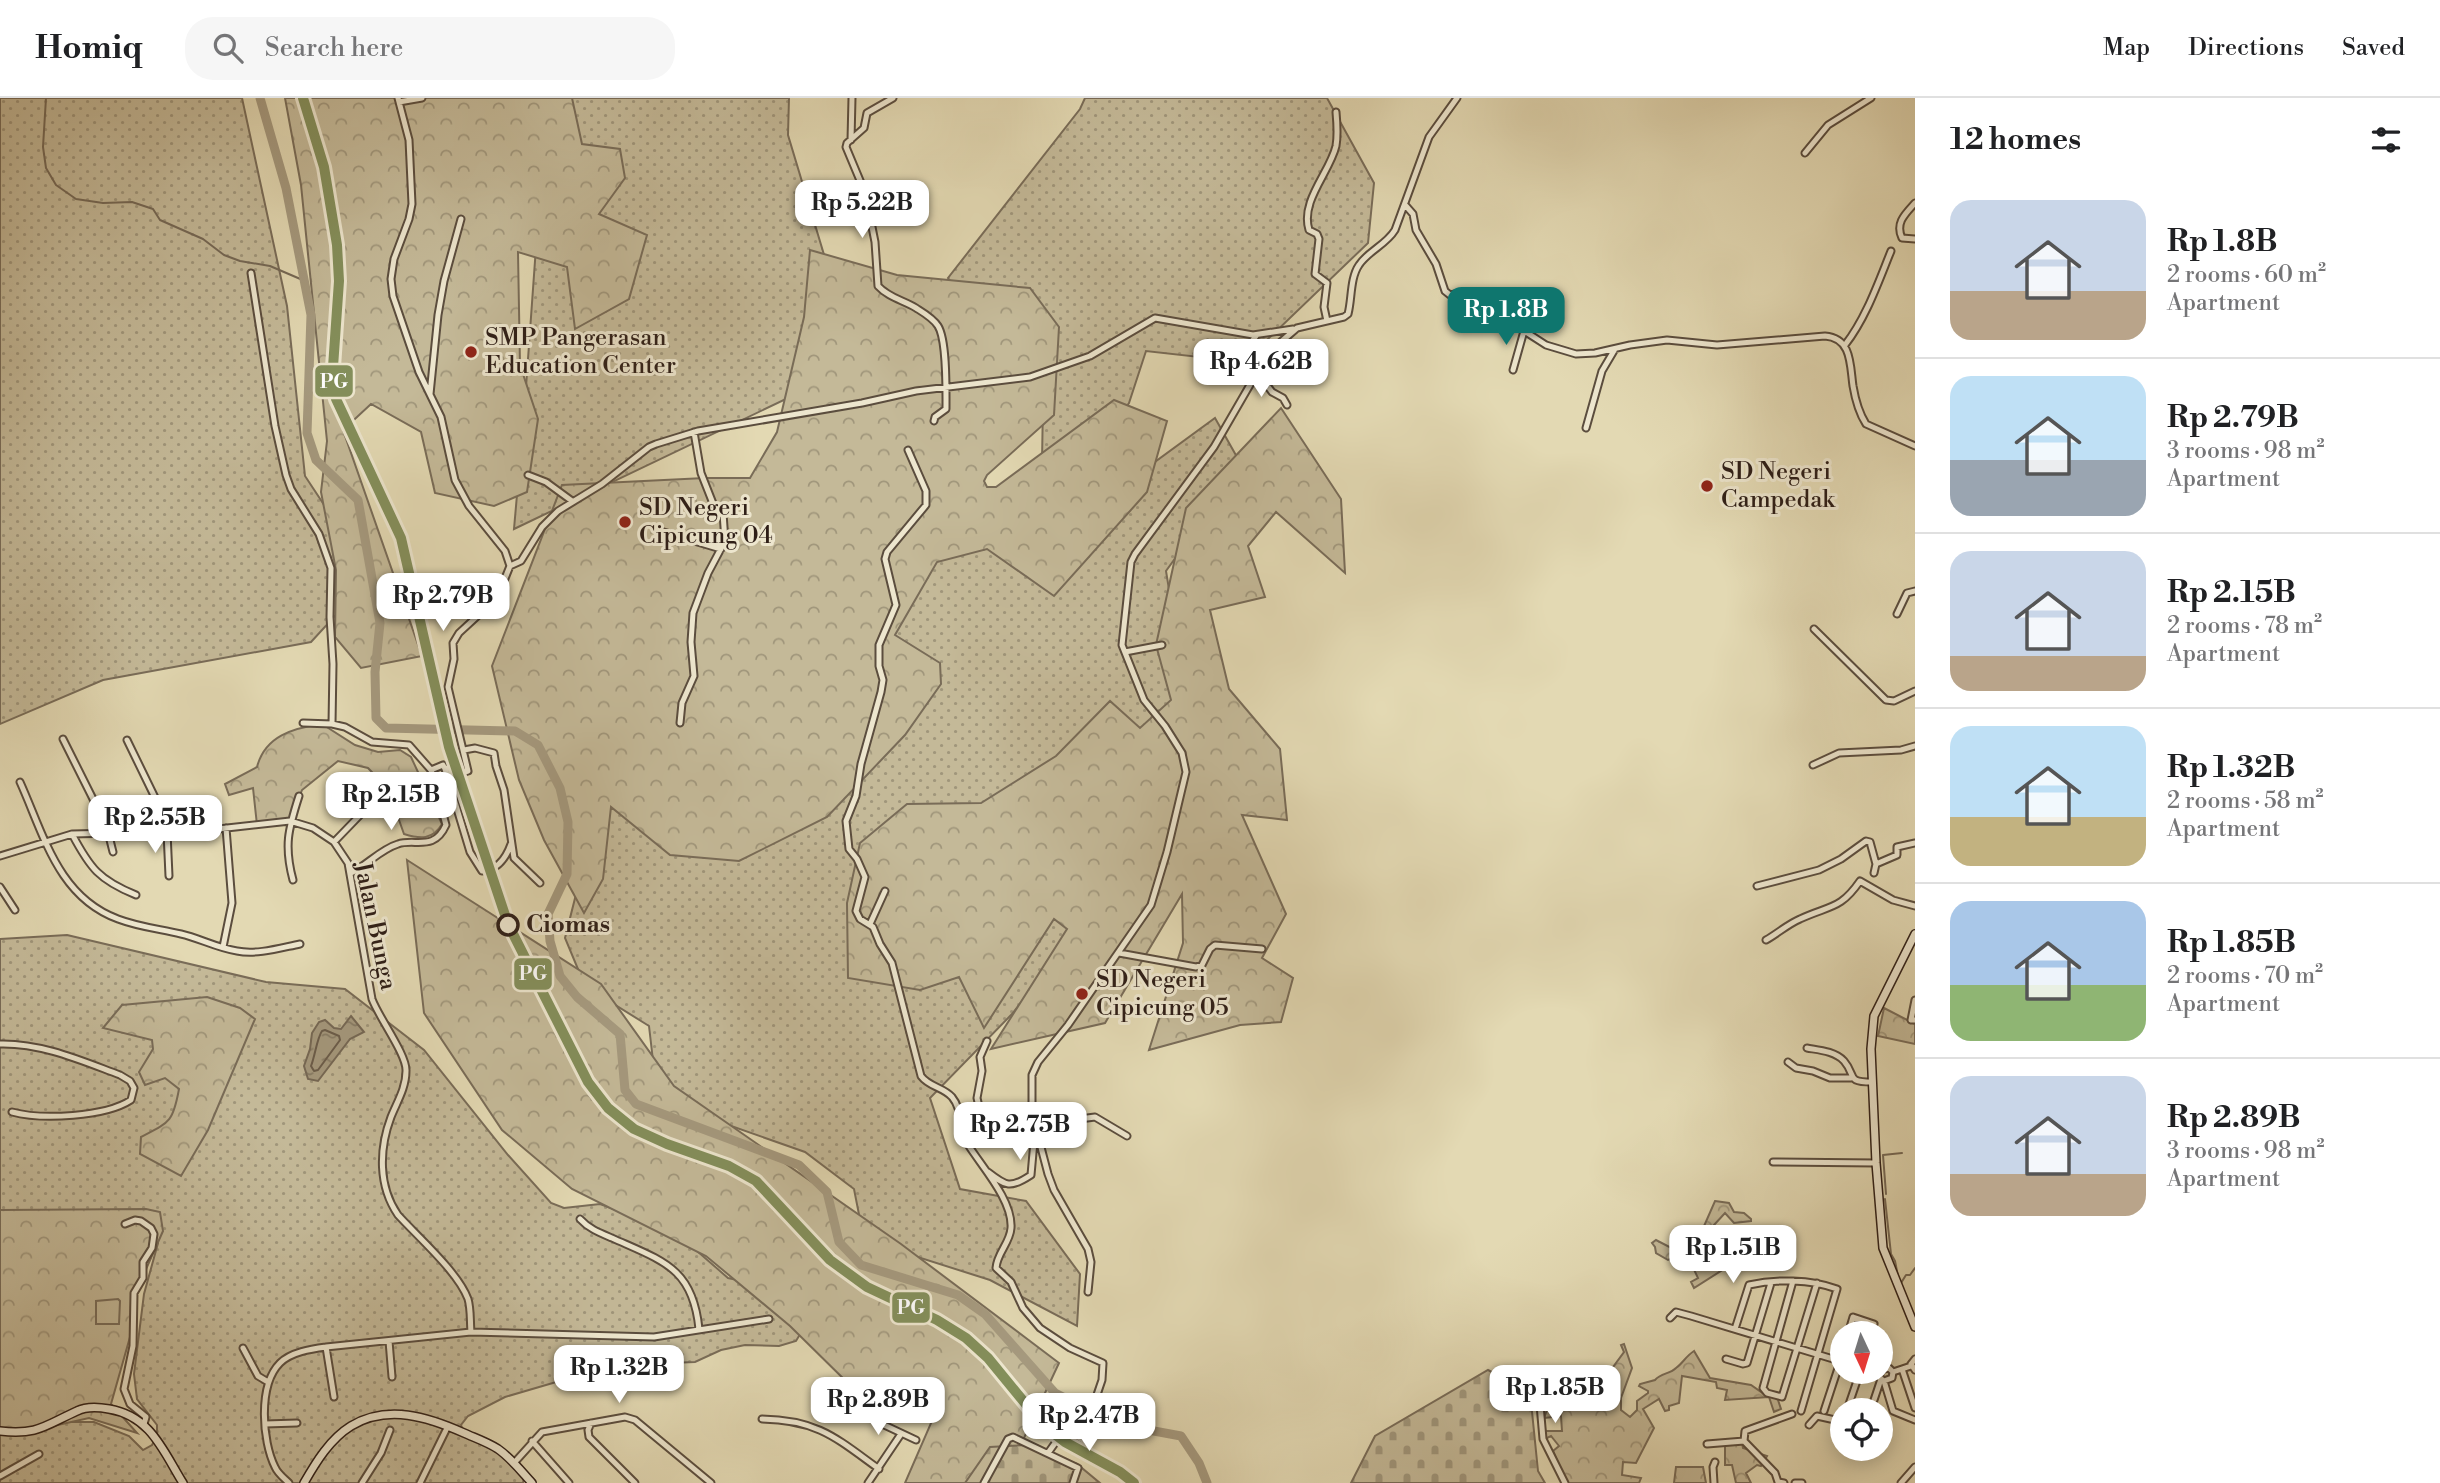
<!DOCTYPE html>
<meta charset="utf-8">
<style>
body{margin:0;font-family:"Libre Bodoni",serif;background:#f6f6f6;color:#202124;height:100vh;display:flex;flex-direction:column;font-size:26px;white-space:nowrap}
*{box-sizing:border-box;margin:0}
p{font-size:23px;color:#757577}
.icon{flex:none;width:38px;height:38px;fill:none;stroke:currentColor;stroke-width:2;stroke-linecap:round;stroke-linejoin:round}
.map{position:relative;flex:1;overflow:hidden}
.panel{display:flex;flex-direction:column;background:#fff;width:525px}
.panel>*{flex:none}
.needle{width:46px;rotate:176deg}
.controls{position:absolute;left:1830px;top:1223px;display:grid;gap:14px}
.controls a{display:grid;place-items:center;width:63px;height:63px;border-radius:50%;background:#fff;box-shadow:0 4px 18px #0003;font-size:35px}
.price{position:absolute;translate:-50% -60px;padding:0 16px;border-radius:14px;background:#fff;color:#222;font-size:23px;line-height:46px;filter:drop-shadow(0 2px 4px #0008)}
.price::after{content:'';position:absolute;left:50%;top:42px;width:21px;height:16px;margin-left:-10px;background:inherit;clip-path:polygon(0 0,100% 0,50% 100%)}
.price.on{background:#0f766e;color:#fff}
ul{padding:0;list-style:none}
li{display:flex;align-items:center;gap:21px;height:175px;padding:0 35px}
li+li{border-top:2px solid #e0e0e0}
li span{display:grid;place-items:center;flex:none;width:196px;height:140px;border-radius:21px;color:#555}
li>.icon{margin-inline-start:auto}
span .icon{width:84px;height:84px;fill:#fffc;stroke-width:1}
li b{font-size:30px}
h2{display:flex;justify-content:space-between;align-items:center;height:84px;padding:0 35px;font-size:30px}
header{display:flex;align-items:center;gap:42px;box-sizing:border-box;height:98px;padding:0 35px;background:#fff;border-bottom:2px solid #e0e0e0}
header strong{font-size:33px}
nav{display:flex;gap:38px;margin-inline-start:auto;font-size:24px}
.search{width:490px;height:63px;background:#f6f6f6;display:flex;align-items:center;gap:18px;box-sizing:border-box;padding:0 24px;border-radius:28px;color:#757577;font-size:26px}
main{display:flex;flex:1;min-height:0}
.map>svg:first-child{display:block}
</style>
<header>
<strong>Homiq</strong>
<div class="search"><svg class="icon" aria-label="search" viewBox="0 0 24 24"><circle cx="10" cy="10" r="6"/><path d="M15 15l6 6"/></svg>Search here</div>
<nav><a>Map</a><a>Directions</a><a>Saved</a></nav>
</header>
<main>
<div class="map">
<svg width="1915" height="1385" viewBox="0 0 1915 1385">
<defs>
<pattern id="grass-dots" width="8" height="8" patternUnits="userSpaceOnUse" patternTransform="scale(1.75)"><rect width="8" height="8" fill="#c4b998"/><path d="M2 2h.1M6 6h.1" fill="none" stroke="#a0967b" stroke-width="1.8" stroke-linecap="round"/></pattern>
<pattern id="forest-crowns" width="20" height="18" patternUnits="userSpaceOnUse" patternTransform="scale(1.75)"><rect width="20" height="18" fill="#c4b998"/><path d="M2 6a3 3 0 1 1 6 0M12 15a3 3 0 1 1 6 0" fill="none" stroke="#a0967b"/></pattern>
<pattern id="cemetery-stones" width="16" height="16" patternUnits="userSpaceOnUse" patternTransform="scale(1.75)"><rect width="16" height="16" fill="#c4b998"/><path d="M2 7V4a2 2 0 0 1 4 0v3zM10 15v-3a2 2 0 0 1 4 0v3z" fill="#a0967b"/></pattern>
<pattern id="water-ripples" width="26" height="14" patternUnits="userSpaceOnUse" patternTransform="scale(1.75)"><rect width="26" height="14" fill="#a5997e"/><path d="M2 4q2-2 4 0t4 0M15 11q2-2 4 0t4 0" fill="none" stroke="#877c66"/></pattern>
</defs>
<rect width="100%" height="100%" fill="#e3d9b3"/>
<filter id="stains"><feTurbulence type="fractalNoise" baseFrequency=".00286" numOctaves="4"/><feColorMatrix values="0 0 0 0 .2 0 0 0 0 .09 0 0 0 0 .02 0 0 0 .5 -.17"/></filter>
<radialGradient id="worn" r=".72"><stop offset=".6" stop-color="#630" stop-opacity="0"/><stop offset="1" stop-color="#630" stop-opacity=".3"/></radialGradient>
<path fill="url(#grass-dots)" stroke="#796c58" stroke-width="2" d="M0 0H242L287 208 305 378 340 431 346 506 311 544 103 582 0 626Z
M569 0H789L788 37 825 160 809 290 514 431 524 317 543 51Z
M1085 0H1327L1374 85 1368 145 1244 264 1146 253 1129 305 1041 424 1043 304 948 180 1080 11Z
M1215 320 1242 368 1166 473 1186 596 1054 806 1082 827 1012 916 930 1000 960 1091 1026 1103 1080 1176 1077 1228 990 1182 864 1142 854 1091 805 1054 700 1017 655 980 649 928 585 888 565 840 597 713 633 708 879 520 965 435 1141 374Z
M67 837 266 884 345 891 424 952 508 1057 551 1105 564 1110 600 1106 663 1129 689 1146 728 1180 757 1186 802 1233 796 1243 779 1248 745 1247 721 1252 695 1264 669 1265 645 1274 563 1282 505 1299 468 1318 461 1327 463 1332 477 1337 525 1375 523 1385H0V1330L36 1335 64 1324H94L129 1338 143 1352 152 1347 157 1338V1327L137 1301 134 1276 144 1196 158 1145V1134L0 1120V841Z"/>
<path fill="url(#forest-crowns)" stroke="#796c58" stroke-width="2" d="M285 0H572L582 46 620 51 625 80 599 116 647 137 629 201 575 231 567 169 518 154 520 267 538 321 527 394 494 408 435 395 421 334 371 306 343 332 422 558 361 570 335 539 336 472 321 394 327 343 301 87Z
M810 152 897 177 1030 190 1059 229 1054 317 987 377 984 383 987 389H996L1114 302 1167 323 1147 394 1054 498 987 451 937 464 895 537 940 565 941 586 905 637 827 719 739 763 670 757 611 709 603 781 584 815 544 742 519 682 492 568 562 387 705 380H750L777 334 804 219Z
M1281 310 1341 401 1345 475 1276 414 1248 448 1265 499 1210 512 1229 591 1280 651 1287 722 1242 717 1286 816 1262 860 1293 880 1281 924 1240 927 1149 952 1183 845 1182 796 1105 925 991 951 1067 831 1054 821 984 930 959 879 920 892 848 880 847 805 860 745 907 706 981 705 1056 658 1110 603 1140 630 1171 602 1156 547 1186 410Z
M322 626 355 647 378 654 400 652 411 659 442 726C433 742 420 741 404 736L388 691 368 670 338 663 302 692 290 723 257 727 253 690 229 697 225 686 257 669C265 638 293 630 322 626Z
M407 762 601 886 674 988 901 1146 1059 1265 1003 1385H905L935 1316 855 1292 790 1228 706 1158 572 1091 502 1032 424 915Z
M207 899 240 910 255 921 208 1032 181 1078 140 1056 141 1039C170 1024 173 1024 179 991L165 980 145 987 139 974 153 951 152 942 103 930 122 907Z
M1884 910 1915 926V946L1878 938Z
M1715 1103 1729 1105 1734 1114 1744 1115 1751 1121V1123L1734 1125 1725 1115 1714 1127 1719 1138 1708 1152 1724 1171 1694 1190 1691 1184 1698 1180 1689 1161 1673 1160 1668 1162 1656 1155 1655 1149 1652 1145 1656 1142 1679 1154H1693L1698 1149V1137L1701 1135Z
M146 1111 160 1114 163 1133 131 1205 130 1239 111 1306 137 1335 89 1320 13 1337 0 1336V1112Z
M1624 1246 1632 1270 1621 1300V1312L1630 1319 1637 1312V1303L1648 1295V1293L1639 1288 1640 1286 1655 1282C1661 1275 1670 1276 1676 1270 1683 1265 1686 1258 1694 1253L1710 1280 1751 1287 1764 1296 1773 1298 1778 1302 1781 1311 1774 1314 1769 1299 1725 1302 1727 1292 1717 1290 1716 1284 1682 1278 1679 1305 1669 1308V1312L1665 1313 1659 1301 1643 1311 1654 1330 1636 1365 1623 1364 1622 1377 1641 1380 1639 1385H1567L1553 1353 1559 1348 1551 1338 1545 1341 1544 1333H1562L1561 1318 1544 1320 1547 1312 1555 1311 1599 1288 1624 1254 1621 1247Z
M1741 1340 1743 1350 1767 1358 1761 1368 1757 1367 1746 1375 1751 1385H1736L1732 1367H1725V1344Z
M1676 1369H1703L1706 1385H1674Z"/>
<path fill="url(#cemetery-stones)" stroke="#796c58" stroke-width="2" d="M1488 1272 1530 1294 1538 1373 1545 1385H1351L1375 1338Z
M1026 1347 1077 1366 1100 1385H965L990 1349Z"/>
<path fill="#c4b998" stroke="#796c58" stroke-width="2" d="M118 1201 120 1203 119 1226H96V1203Z"/>
<path fill="url(#water-ripples)" stroke="#756855" stroke-width="2" d="M351 918 364 934 350 941 318 983 308 981 304 968 310 951 312 935 319 924 325 922 334 930 341 931Z"/>
<g fill="none" stroke-linecap="round" stroke-linejoin="round">
<path stroke="#6a5c4a" stroke-width="2" d="M325 932 339 938 340 942 318 972 314 973 311 968C315 958 317 940 322 933Z"/>
<path stroke="#756855" stroke-width="2" d="M46 0 43 49 46 70 56 87 76 101 103 105 132 104 153 111 160 122 203 141 224 157 240 163 270 168 305 183
M1886 1096 1883 1057 1902 1055
M1885 1101 1891 1156 1895 1163 1898 1178
M1901 1185 1906 1177H1910L1915 1170"/>
<path stroke="#a5997e" stroke-width="9" d="M260 0 286 90 311 217 307 335 316 362 358 402 380 525 375 574 376 620 386 630 515 633 538 647 560 690 568 724 567 776 548 816 550 843 560 878 577 899 620 936 625 992 636 1006 799 1067 827 1094 839 1144 861 1167 958 1197 985 1216 1055 1295 1116 1326 1181 1338 1199 1365 1207 1385"/>
<g stroke="#5b4d3e" stroke-width="9">
<path id="street" d="M398 0 409 42 412 106 409 121 394 161 391 181 393 198 419 274 441 319 455 382 469 408 505 453 510 468 497 500 459 535 453 545 454 561 448 589 468 673 452 678 450 669 445 671
M893 0 867 15 864 30 847 45 846 49 869 104 871 124 875 144 878 188C889 200 903 202 916 210 924 215 933 220 938 228 947 242 946 292 946 311L935 319 934 323
M399 4 422 0
M851 42 852 0
M1805 55 1828 27 1871 0
M1915 105C1905 116 1895 125 1902 140L1915 141
M1406 108 1413 116 1416 132 1436 166 1445 193 1450 197 1461 195 1470 198 1546 247 1576 256 1595 255 1630 247 1667 242 1717 247 1825 238C1852 240 1850 267 1853 288 1855 300 1859 315 1866 326L1915 348
M251 175 275 328 286 377 291 391 319 436 331 470 330 519 333 566 332 626 345 629 372 644 409 647 431 672 446 727C434 754 415 740 398 746 381 751 367 767 351 775
M1327 223 1324 209 1327 185 1315 176 1319 141 1317 136 1309 132C1300 103 1330 74 1336 48 1338 37 1337 25 1336 14
M1845 247C1866 220 1878 185 1891 153
M1243 255 1265 279 1266 286 1272 294 1283 300 1287 307
M1230 271 1235 257 1243 255 1256 238
M1513 272 1524 233
M430 296 438 217 444 183 461 121
M1586 330 1602 273 1615 251
M908 352 926 393V407L887 454 885 461 896 507 879 547V568L883 582 881 594 861 666 856 698 846 723 849 751 857 761 865 779 856 813 860 821 873 829 880 846 892 865 921 978C929 989 943 989 952 999 963 1012 959 1031 967 1045 981 1068 1013 1102 1011 1130 1010 1145 997 1155 996 1170L1011 1184 1023 1210 1040 1230 1070 1250 1103 1265 1102 1282 1084 1335 1087 1338 1084 1343 1065 1331 1048 1355
M528 377 546 384 572 403
M657 432 721 451
M510 468 521 463 542 429 558 413 602 386 649 349 656 346 698 333 862 305 916 293 1030 279 1090 258 1155 220 1253 237 1293 231
M1897 516 1907 495 1915 493
M1814 531 1886 602 1894 603 1915 593
M1125 554 1162 547
M303 625 332 626
M680 625 682 605 694 578 691 544 693 515 708 475 725 443 723 415 714 408 701 375 694 334
M63 641 103 721 108 734 113 754
M127 642 163 716 167 734 169 778
M464 652 475 650 494 655 496 668 504 692 514 760 540 785
M1813 667 1839 655 1901 652 1915 648
M431 672 443 667 445 671 470 754 482 773C498 772 506 760 511 746
M20 684C44 737 58 799 118 821 139 829 160 831 181 836 199 840 217 850 237 853 257 857 280 850 300 846
M72 736C90 770 99 782 136 797
M334 744 361 716
M0 758 72 736 200 733 290 723 313 730 334 744 348 765 372 901C379 920 407 957 406 973 406 990 397 1004 391 1019 379 1051 378 1088 398 1117 418 1139 458 1174 468 1201 471 1211 470 1223 471 1234L326 1249C311 1251 291 1254 280 1265 258 1287 262 1343 275 1369 278 1376 284 1380 289 1385
M1874 775 1876 766 1897 757V749L1915 745
M293 782C284 748 288 732 299 698
M1757 788 1819 772 1841 761 1866 743 1870 744 1876 766
M0 789 15 812
M870 826 885 793
M1766 842C1777 836 1788 826 1800 821 1830 807 1840 812 1860 783L1893 802 1915 808
M223 849 232 805 226 730
M1119 855 1196 869 1202 867 1210 851 1215 847 1262 851
M1915 902 1911 922H1915
M0 946C42 945 82 963 120 977L130 983 134 990 131 1002C105 1019 42 1022 12 1014
M1807 950C1818 952 1835 953 1844 963 1857 978 1845 984 1872 984
M1788 964 1796 970 1813 973 1830 980H1851
M1032 1015 1050 1016 1064 1023 1095 1019 1127 1038
M961 1019 980 1013 977 1000 982 973 980 959 987 943
M1773 1064 1876 1065
M988 1074C1006 1088 1010 1091 1031 1077L1035 1032
M580 1121C589 1131 600 1135 612 1140 663 1163 693 1170 699 1231
M125 1126 135 1122 141 1123 151 1130 154 1136 152 1150 143 1164V1180L134 1195 133 1248 124 1291 130 1306 146 1319 144 1326
M1793 1183 1763 1290 1767 1295 1782 1299 1817 1185
M1088 1194 1091 1164 1088 1151 1054 1092 1048 1076 1032 1015V977L1038 964 1068 927 1151 807 1167 754 1186 674 1182 655 1165 628 1144 602 1122 547 1131 464 1135 456 1214 349 1258 273 1275 249 1297 230 1344 219 1348 216C1352 201 1350 180 1359 167 1368 153 1386 147 1395 132L1429 39 1457 0
M1670 1220 1676 1214 1691 1218 1843 1264
M1735 1231 1749 1187C1776 1181 1810 1181 1837 1191L1801 1313
M471 1234 654 1239 769 1221
M1848 1236 1853 1219 1874 1226 1871 1236
M389 1243 392 1279
M326 1249 334 1299
M243 1250 258 1278 268 1284
M1726 1261 1743 1266 1747 1265 1771 1185
M1915 1261 1911 1266 1915 1272
M1902 1271 1915 1310
M1537 1272 1543 1341 1565 1385
M1880 1274V1280L1884 1283 1892 1280 1893 1274 1889 1270 1881 1272
M1893 1274 1911 1268
M1884 1283 1893 1313 1915 1322
M1874 1302 1881 1281
M857 1307 882 1326 916 1342
M1847 1312 1860 1274
M1824 1313 1843 1255
M762 1321C818 1322 836 1340 879 1371
M591 1325 588 1332 589 1339 635 1385
M265 1326 297 1325
M1809 1327 1817 1318 1835 1322 1843 1319
M532 1343 569 1385
M1744 1343 1745 1333 1792 1316
M1707 1346 1744 1343 1775 1375 1778 1384 1784 1385
M514 1365 542 1334 625 1319 635 1322 711 1385
M0 1378 39 1356
M362 1385 381 1355 390 1332
M420 1385 448 1328
M868 1385 901 1336
M984 1385 1008 1341 1013 1339 1078 1370 1073 1385
M1714 1385 1713 1369 1715 1364
M1795 1385H1802
M1901 1385 1915 1369"/>
</g>
<g stroke="#2e1e17" stroke-width="10">
<path id="secondary" d="M1915 836 1874 918 1871 951 1876 1065 1883 1150 1915 1229
M0 1333C38 1337 44 1328 77 1313 87 1308 98 1309 109 1311 151 1318 163 1353 183 1385
M304 1385C316 1364 330 1341 351 1328 388 1306 428 1319 464 1335 475 1340 487 1344 498 1351 511 1360 521 1373 532 1385"/>
</g>
<use href="#street" stroke="#ede6ce" stroke-width="5"/>
<use href="#secondary" stroke="#ede6ce" stroke-width="7"/>
<g stroke="#ede6ce" stroke-width="16">
<path id="rail-1" d="M303 0 324 69 337 147 339 183 333 269 336 301 401 440 449 649 508 826 588 984 608 1010 634 1031 667 1046 729 1068 756 1083 830 1162 867 1189 937 1222 966 1240 988 1260 1043 1327 1065 1344 1120 1374 1134 1385"/>
</g>
<use href="#rail-1" stroke="#848f5b" stroke-width="10"/>
</g>
<g fill="#8f2418" stroke="#ede6ce" stroke-width="2.5">
<circle cx="471" cy="254" r="7"/>
<circle cx="1707" cy="388" r="7"/>
<circle cx="625" cy="424" r="7"/>
<circle cx="1082" cy="896" r="7"/>
</g>
<circle fill="#ede6ce" stroke="#2e1e17" stroke-width="3.5" cx="508" cy="827" r="10"/>
<g text-anchor="middle" dominant-baseline="central" stroke-width="6" stroke-linejoin="round" paint-order="stroke">
<g font-size="24" fill="#2e1e17" stroke="#ede6ce" text-anchor="start">
<text x="485" y="240">SMP Pangerasan<tspan x="485" dy="28">Education Center</tspan></text>
<text x="1721" y="374">SD Negeri<tspan x="1721" dy="28">Campedak</tspan></text>
<text x="639" y="410">SD Negeri<tspan x="639" dy="28">Cipicung 04</tspan></text>
<text x="1096" y="882">SD Negeri<tspan x="1096" dy="28">Cipicung 05</tspan></text>
</g>
<g font-size="24" font-weight="bold" fill="#2e1e17" stroke="#ede6ce" text-anchor="start">
<text x="526" y="827">Ciomas</text>
</g>
<g font-size="24" fill="#2e1e17" stroke="#ede6ce">
<text transform="translate(375 828) rotate(78)">Jalan Bunga</text>
</g>
</g>
<g stroke="#ede6ce" stroke-width="2.5">
<rect x="314" y="266" width="40" height="34" rx="7" fill="#848f5b"/>
<rect x="513" y="859" width="40" height="34" rx="7" fill="#848f5b"/>
<rect x="891" y="1193" width="40" height="33" rx="7" fill="#848f5b"/>
</g>
<g font-size="19" text-anchor="middle" font-weight="bold" fill="#fff">
<text x="334" y="290">PG</text>
<text x="533" y="882">PG</text>
<text x="911" y="1216">PG</text>
</g>
<rect width="100%" height="100%" filter="url(#stains)"/>
<rect width="100%" height="100%" fill="url(#worn)"/>
</svg>
<div class="controls">
<a><svg class="needle" viewBox="-14 -14 28 28"><path d="M0-13l5 13h-10z" fill="#e53935"/><path d="M0 13l5-13h-10z" fill="#757577"/></svg></a>
<a><svg class="icon" aria-label="locate" viewBox="0 0 24 24"><circle cx="12" cy="12" r="6"/><path d="M12 2v4M12 18v4M2 12h4M18 12h4"/></svg></a>
</div>
<b class="price" style="left:862px;top:142px">Rp 5.22B</b>
<b class="price on" style="left:1506px;top:249px">Rp 1.8B</b>
<b class="price" style="left:1261px;top:301px">Rp 4.62B</b>
<b class="price" style="left:443px;top:535px">Rp 2.79B</b>
<b class="price" style="left:391px;top:734px">Rp 2.15B</b>
<b class="price" style="left:155px;top:757px">Rp 2.55B</b>
<b class="price" style="left:1020px;top:1064px">Rp 2.75B</b>
<b class="price" style="left:1733px;top:1187px">Rp 1.51B</b>
<b class="price" style="left:619px;top:1307px">Rp 1.32B</b>
<b class="price" style="left:1555px;top:1327px">Rp 1.85B</b>
<b class="price" style="left:878px;top:1339px">Rp 2.89B</b>
<b class="price" style="left:1089px;top:1355px">Rp 2.47B</b>
</div>
<section class="panel">
<h2>12 homes<svg class="icon" aria-label="filters" viewBox="0 0 24 24"><path d="M4 7h16M4 17h16"/><circle cx="9" cy="7" r="2"/><circle cx="15" cy="17" r="2"/></svg></h2>
<ul>
<li><span style="background:linear-gradient(#c9d6e8 65%,#b9a48a 0)"><svg class="icon" aria-label="home" viewBox="0 0 24 24"><path d="M3 11l9-7 9 7M6 9v11h12V9"/></svg></span><div><b>Rp 1.8B</b><p>2 rooms · 60 m²</p><p>Apartment</p></div></li>
<li><span style="background:linear-gradient(#bfe0f5 60%,#9aa5b1 0)"><svg class="icon" aria-label="home" viewBox="0 0 24 24"><path d="M3 11l9-7 9 7M6 9v11h12V9"/></svg></span><div><b>Rp 2.79B</b><p>3 rooms · 98 m²</p><p>Apartment</p></div></li>
<li><span style="background:linear-gradient(#c9d6e8 75%,#b9a48a 0)"><svg class="icon" aria-label="home" viewBox="0 0 24 24"><path d="M3 11l9-7 9 7M6 9v11h12V9"/></svg></span><div><b>Rp 2.15B</b><p>2 rooms · 78 m²</p><p>Apartment</p></div></li>
<li><span style="background:linear-gradient(#bfe0f5 65%,#c2b280 0)"><svg class="icon" aria-label="home" viewBox="0 0 24 24"><path d="M3 11l9-7 9 7M6 9v11h12V9"/></svg></span><div><b>Rp 1.32B</b><p>2 rooms · 58 m²</p><p>Apartment</p></div></li>
<li><span style="background:linear-gradient(#a9c7e8 60%,#8fb573 0)"><svg class="icon" aria-label="home" viewBox="0 0 24 24"><path d="M3 11l9-7 9 7M6 9v11h12V9"/></svg></span><div><b>Rp 1.85B</b><p>2 rooms · 70 m²</p><p>Apartment</p></div></li>
<li><span style="background:linear-gradient(#c9d6e8 70%,#b9a48a 0)"><svg class="icon" aria-label="home" viewBox="0 0 24 24"><path d="M3 11l9-7 9 7M6 9v11h12V9"/></svg></span><div><b>Rp 2.89B</b><p>3 rooms · 98 m²</p><p>Apartment</p></div></li>
</ul>
</section>
</main>
